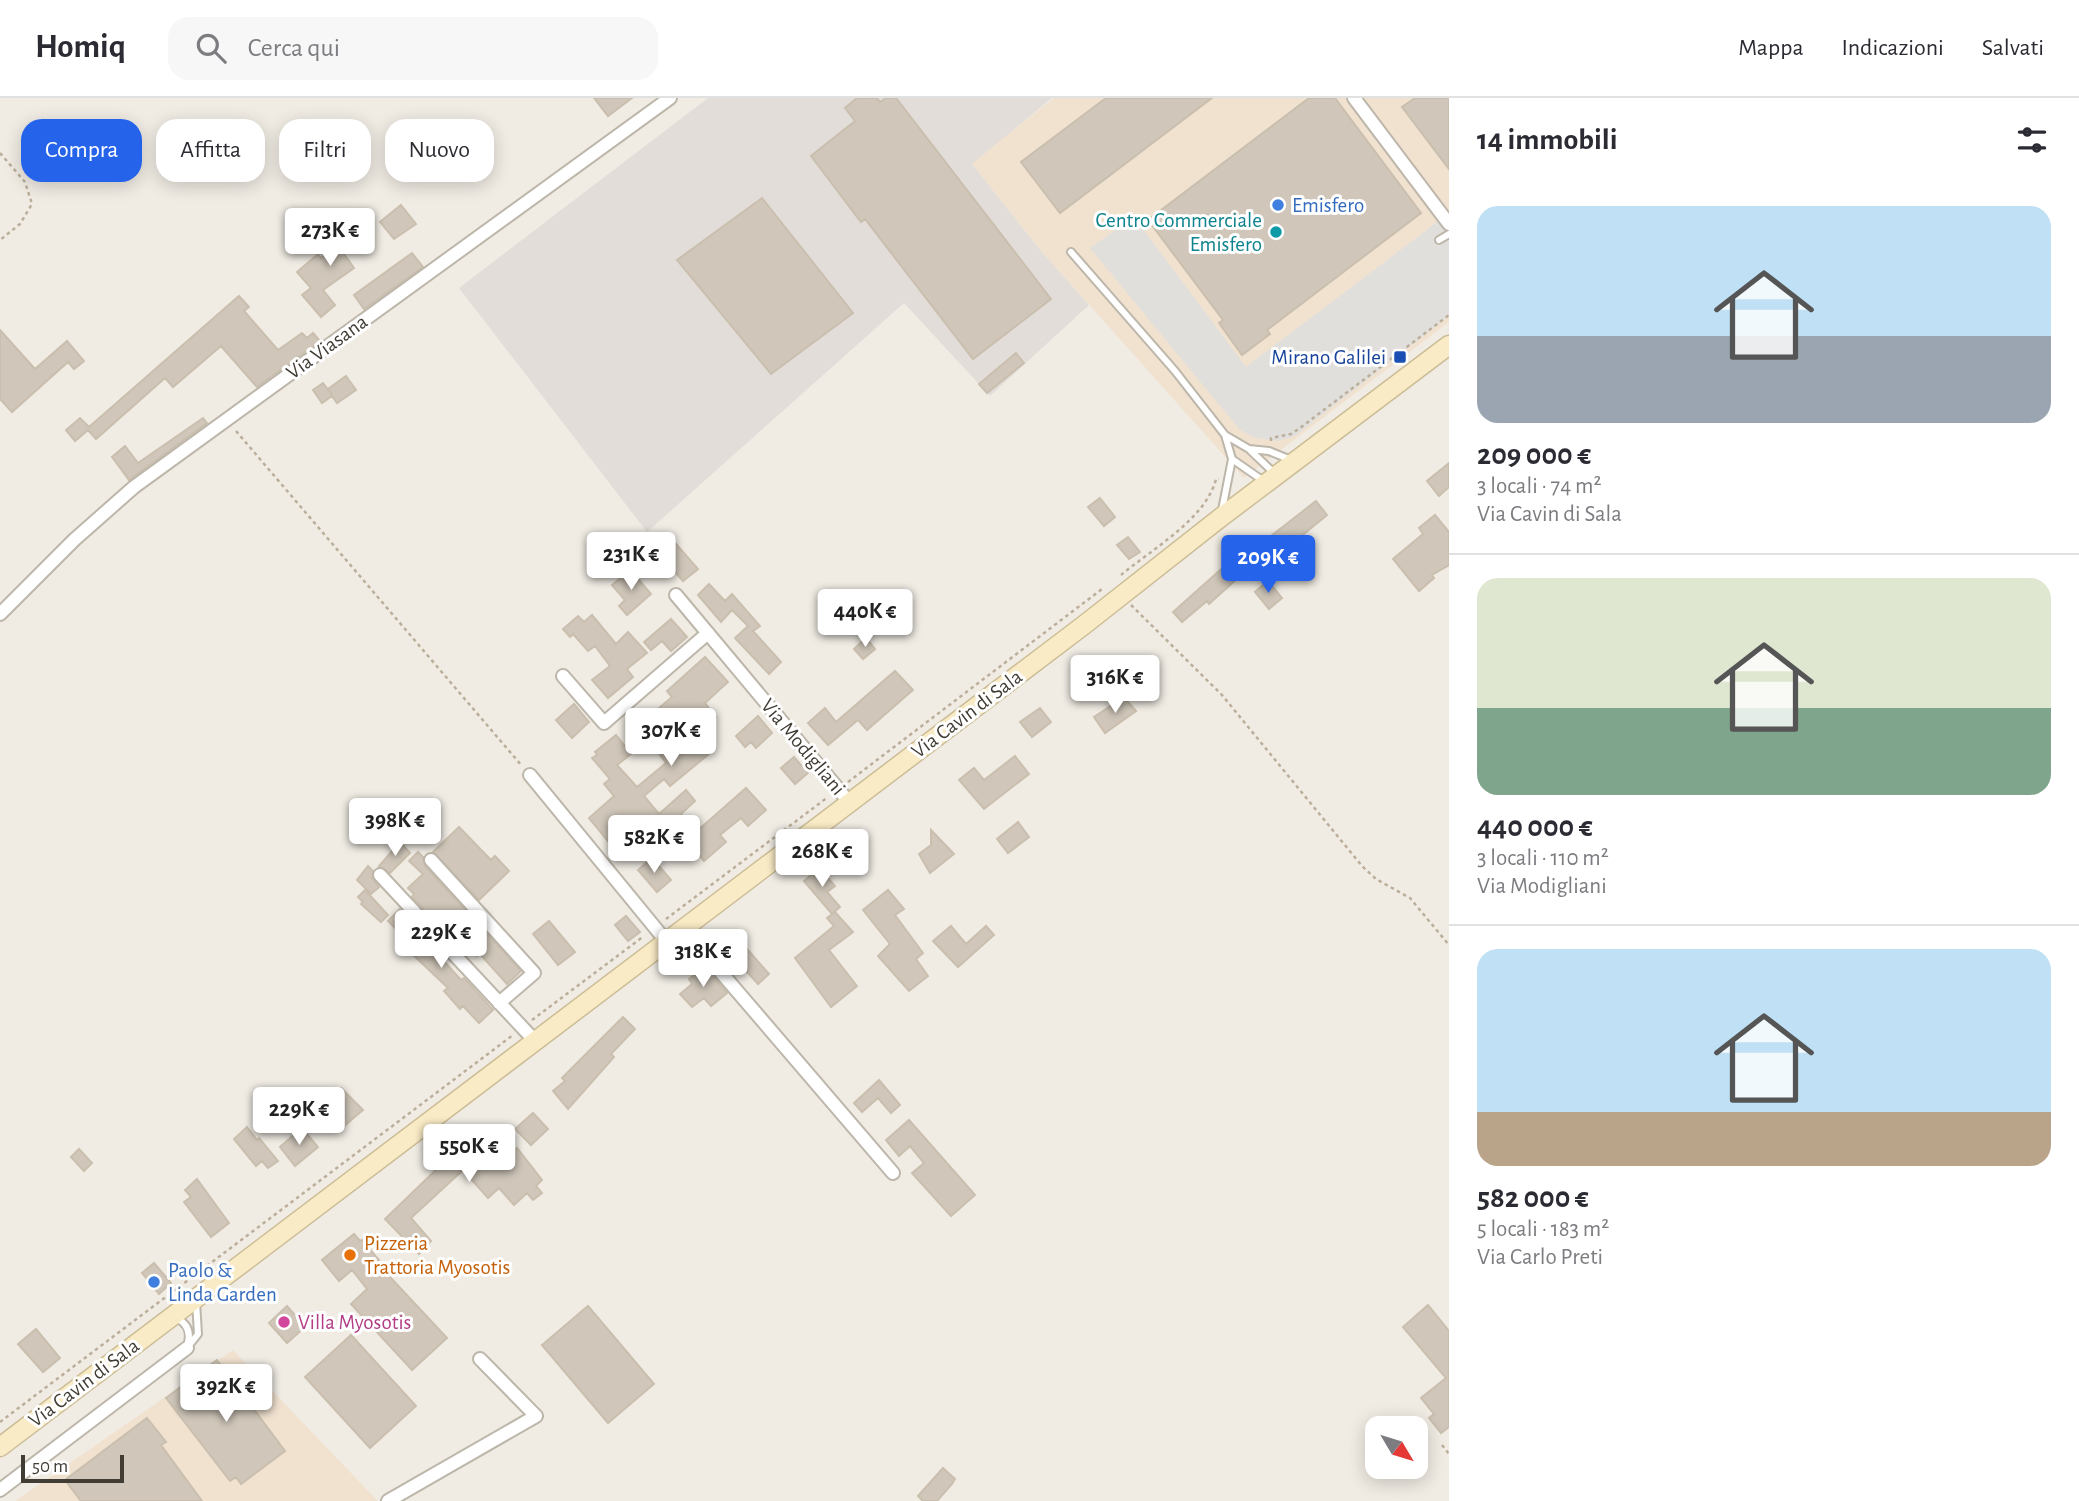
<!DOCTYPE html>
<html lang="it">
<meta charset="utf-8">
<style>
body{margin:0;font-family:"Alegreya Sans",sans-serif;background:#f7f7f7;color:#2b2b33;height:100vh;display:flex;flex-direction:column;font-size:26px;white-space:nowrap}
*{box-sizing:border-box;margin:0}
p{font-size:23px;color:#7c7c81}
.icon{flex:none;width:38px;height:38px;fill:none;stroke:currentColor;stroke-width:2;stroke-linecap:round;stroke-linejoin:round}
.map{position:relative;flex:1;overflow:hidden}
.panel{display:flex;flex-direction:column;background:#fff;width:630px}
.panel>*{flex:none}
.top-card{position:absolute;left:21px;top:21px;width:665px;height:63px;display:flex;gap:14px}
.needle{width:46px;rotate:128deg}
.buttons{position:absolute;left:1365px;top:1318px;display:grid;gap:14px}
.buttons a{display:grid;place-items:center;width:63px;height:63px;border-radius:14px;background:#fff;box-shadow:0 4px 18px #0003;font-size:35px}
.scale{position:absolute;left:21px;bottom:18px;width:103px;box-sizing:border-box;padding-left:7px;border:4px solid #413c34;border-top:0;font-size:19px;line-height:24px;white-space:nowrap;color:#413c34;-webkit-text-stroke:5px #fff;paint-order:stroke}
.price{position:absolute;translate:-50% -60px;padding:0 16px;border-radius:7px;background:#fff;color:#222;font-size:23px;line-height:46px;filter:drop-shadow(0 2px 4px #0008)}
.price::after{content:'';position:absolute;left:50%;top:42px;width:21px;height:16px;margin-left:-10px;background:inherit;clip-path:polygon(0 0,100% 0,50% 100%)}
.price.active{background:#2563eb;color:#fff}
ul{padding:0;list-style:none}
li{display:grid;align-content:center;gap:14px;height:371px;padding:0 28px}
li+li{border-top:2px solid #e1e1e2}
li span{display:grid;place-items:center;height:217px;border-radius:21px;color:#555}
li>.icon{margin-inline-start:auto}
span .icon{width:126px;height:126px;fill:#fffc;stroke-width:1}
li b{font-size:30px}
h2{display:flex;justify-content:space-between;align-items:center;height:84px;padding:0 28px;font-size:30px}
.tag{padding:0 24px;border-radius:21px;background:#fff;box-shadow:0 4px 18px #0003;font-size:24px;line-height:63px}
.tag.active{background:#2563eb;color:#fff}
header{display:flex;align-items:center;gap:42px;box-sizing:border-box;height:98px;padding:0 35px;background:#fff;border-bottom:2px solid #e1e1e2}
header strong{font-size:33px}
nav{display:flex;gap:38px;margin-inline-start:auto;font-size:24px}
.search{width:490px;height:63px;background:#f7f7f7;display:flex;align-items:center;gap:18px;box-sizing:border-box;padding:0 24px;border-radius:21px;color:#7c7c81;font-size:26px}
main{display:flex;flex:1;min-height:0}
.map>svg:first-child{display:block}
</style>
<header>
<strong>Homiq</strong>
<div class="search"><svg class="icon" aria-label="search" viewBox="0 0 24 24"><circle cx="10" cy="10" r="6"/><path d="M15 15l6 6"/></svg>Cerca qui</div>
<nav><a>Mappa</a><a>Indicazioni</a><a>Salvati</a></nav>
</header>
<main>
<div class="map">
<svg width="1449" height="1403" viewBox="0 0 1449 1403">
<rect width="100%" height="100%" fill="#f0ece4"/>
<path fill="#f1e2d0" d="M1054 0H1449V224L1244 380 1041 153 971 65Z
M233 1252 378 1403H15Z"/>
<path fill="#e2ddd9" d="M708 0H1052L972 66 1041 153 1089 207 990 298 904 205 647 434 459 190Z"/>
<path fill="#e1dfdc" d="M1449 115V218L1295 338 1278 343 1255 340 1240 332 1090 150 1134 119 1246 269Z"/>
<path fill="#d0c7ba" stroke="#cabfae" stroke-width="2" d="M594 0H632L608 18Z
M857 0H877L880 4 886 0H896L1051 201 973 261 865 121 861 124 811 58 855 23 845 10Z
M1106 0H1212L1060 115 1021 64Z
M1309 0H1335L1421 115 1267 232 1270 236 1242 257 1219 225 1223 222 1148 122Z
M1415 0H1449V71L1402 9Z
M762 100 853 215 771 276 677 162Z
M401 107 416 126 394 141 380 124Z
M352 122 365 140 344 156 354 170 323 192 335 207 321 219 302 197 311 190 297 174 318 156 321 160 338 147 333 141 337 138 335 135Z
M412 155 423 169 364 211 354 197Z
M239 198 249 209 244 213 278 252 302 235 307 240 313 235 320 243 257 289 221 248 173 289 165 280 96 341 88 332 75 343 66 332 80 320 89 329Z
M0 232 35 271 67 243 84 263 74 271 68 264 12 314 0 301Z
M1016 255 1024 265 987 295 979 286Z
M346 278 356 292 337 305 332 298 322 305 313 292 323 285 332 297 328 291Z
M203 320 207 325 129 382 112 359 125 348 138 365Z
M1449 365V389L1439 398 1427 383Z
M1100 400 1115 419 1104 428 1088 409Z
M1316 403 1327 417 1299 440 1310 453 1285 472 1270 454 1250 472 1243 464 1264 446 1262 445Z
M1435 417 1449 434V467L1432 477 1434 480 1419 493 1393 461 1423 436 1419 430Z
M1128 439 1140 454 1129 461 1117 447Z
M676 446 698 471 683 483 662 459Z
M1236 458 1248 471 1209 506 1207 503 1182 524 1173 514Z
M630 472 651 496 627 517 619 508 625 502 612 487Z
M1268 483 1282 500 1269 511 1255 494Z
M709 486 725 503 732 496 760 528 753 533 781 564 769 576 735 540 748 528 732 512 721 524 698 497Z
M592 517 616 546 628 534 647 555 627 571 633 579 608 600 592 582 610 568 595 548 588 553 573 536 570 539 563 531 578 518 584 524Z
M671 521 687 539 671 553 662 543 651 552 644 544Z
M866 540 875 551 863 561 854 551Z
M705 559 728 584 705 605 716 619 699 633 715 651 670 688 664 681 644 698 659 716 686 692 695 703 681 716 696 734 746 690 766 712 748 728 741 720 720 737 726 744 704 763 672 723 655 739 640 722 612 748 589 720 614 698 604 686 610 681 592 660 597 657 595 654 616 637 631 656 617 667 637 689 666 665 638 628 672 599 667 593Z
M895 573 913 592 867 632 858 622 828 647 808 625 825 610 836 624Z
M1124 599 1136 613 1105 635 1094 619Z
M574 606 589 624 572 640 556 622Z
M1040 610 1051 624 1032 639 1020 624Z
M758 618 772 635 756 650 751 644 745 649 736 638Z
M1015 658 1029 676 984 711 959 682 974 670 984 682Z
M794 659 808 675 795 686 781 670Z
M1018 724 1029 739 1008 755 997 741Z
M459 729 491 762 495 758 509 773 479 802 433 754Z
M931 732 954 756 930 775 919 756 931 747Z
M400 744 410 755 390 775 379 768Z
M418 754 423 759 425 768 521 873 507 886 480 856 477 858 448 827 446 829 442 824 439 827 412 799 414 796 408 790 423 776 409 763Z
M652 760 671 782 657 794 638 772Z
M368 768 373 773 372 780 379 789 371 796 357 782Z
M819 770 835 788 827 794 840 809 832 816 804 783Z
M365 792 388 817 381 824 361 806 363 804 358 799Z
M888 792 904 811 895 817 923 855 916 861 928 878 909 893 878 858 890 846 863 812Z
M400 811 427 840 422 845 439 862 441 860 461 882 464 880 493 912 479 925 463 908 460 911 444 893 448 890 407 851 412 847 388 823Z
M835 814 853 834 829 852 857 888 831 909 795 860 834 828 827 820Z
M626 818 640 834 628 843 615 827Z
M549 823 575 854 558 867 533 836Z
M951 828 966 846 986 828 994 837 958 869 933 843Z
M733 835 769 876 758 886 721 845Z
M705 869 727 895 711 908 704 900 692 909 680 896 692 886 689 881Z
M623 919 635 931 611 956 614 959 568 1011 553 993 565 983 562 980Z
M879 982 900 1007 891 1015 878 1000 862 1014 854 1005Z
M341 990 363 1012 343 1029 323 1004Z
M533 1015 548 1031 531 1047 515 1031Z
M909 1022 975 1097 951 1118 912 1075 924 1065 910 1048 899 1058 886 1042Z
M247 1029 257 1042 259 1040 278 1063 268 1070 262 1063 256 1068 234 1041Z
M302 1030 318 1049 295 1068 280 1049Z
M486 1033 508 1058 517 1050 542 1082 536 1088 542 1095 533 1102 527 1095 514 1107 499 1090 488 1100 463 1072 411 1120 431 1143 419 1156 385 1121 441 1067 443 1069Z
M79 1051 92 1065 84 1073 71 1059Z
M197 1081 229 1125 211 1139 184 1104 191 1099 185 1092Z
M354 1136 360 1143 362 1142 379 1162 376 1164 447 1240 412 1272 351 1206 367 1191 352 1172 339 1183 322 1162Z
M154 1165 171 1185 159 1196 142 1175Z
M1428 1207 1449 1233V1329L1441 1335 1429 1320 1434 1316 1421 1300 1446 1280 1403 1229Z
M287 1208 305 1229 287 1245 269 1225Z
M588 1208 654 1286 608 1325 542 1247Z
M36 1231 60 1260 43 1274 18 1246Z
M351 1237 416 1308 370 1350 305 1279Z
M217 1262 285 1353 241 1386 236 1379 230 1383 166 1300Z
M147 1320 166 1344 161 1347 202 1403H81L65 1382Z
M943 1370 955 1381 952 1386 937 1403H923L918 1398Z"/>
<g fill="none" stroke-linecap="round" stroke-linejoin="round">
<g stroke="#bdb6aa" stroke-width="10">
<path id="lane" d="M1439 142 1449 136
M1071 154 1175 273 1225 337 1232 361 1222 412
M1225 337 1249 351 1269 353 1291 362
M1250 352 1275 376
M1232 361 1265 384
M176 1220C189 1226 191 1236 187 1248
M187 1250 198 1236 196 1204"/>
</g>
<g stroke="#bdb6aa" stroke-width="16">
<path id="street" d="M1354 0 1449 126
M676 497 849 704
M0 516 74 442 134 389 670 0
M563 578 604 625 708 535
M530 677 666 843
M431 762 534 875 499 905
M380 777 535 943
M683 830 893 1075
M0 1392 187 1250
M388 1403 536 1318 480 1261"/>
</g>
<g stroke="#ccbd97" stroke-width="21">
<path id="secondary" d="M0 1349 1084 527 1220 420 1449 247"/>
</g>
<path stroke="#bbae9a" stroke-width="2.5" stroke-dasharray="3.5 3.5" stroke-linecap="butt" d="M0 55 25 84 32 106 20 126 0 142
M236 333 522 668
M1271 343V340L1291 336 1300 330 1449 217
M1121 477C1152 451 1206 421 1216 381H1219
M1131 507 1222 597 1362 768 1376 781 1410 800 1449 847
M848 684 1102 491
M666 821 828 699
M532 922 644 838
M0 1324 513 937
M1442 1347 1449 1356"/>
<use href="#lane" stroke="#fff" stroke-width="6"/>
<use href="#street" stroke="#fff" stroke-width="12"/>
<use href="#secondary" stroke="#f9ebc5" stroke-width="18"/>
</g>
<g fill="#3f7fe0" stroke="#fff" stroke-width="2.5">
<circle cx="1278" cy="107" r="7"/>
<circle cx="154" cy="1184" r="7"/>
</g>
<circle fill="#0f9aa8" stroke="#fff" stroke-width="2.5" cx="1276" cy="134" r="7"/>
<rect fill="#1a4fb4" stroke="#fff" stroke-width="2.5" x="1393" y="252" width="14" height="14" rx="3.5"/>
<circle fill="#e8710a" stroke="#fff" stroke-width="2.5" cx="350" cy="1157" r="7"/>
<circle fill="#d1479c" stroke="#fff" stroke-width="2.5" cx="284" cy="1224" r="7"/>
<g text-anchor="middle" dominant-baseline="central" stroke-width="6" stroke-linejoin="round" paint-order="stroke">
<g font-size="21" fill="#366cbe" stroke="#fff" text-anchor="start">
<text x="1292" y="107">Emisfero</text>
<text x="168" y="1172">Paolo &amp;<tspan x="168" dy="24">Linda Garden</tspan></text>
</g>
<g font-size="21" fill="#0d838f" stroke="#fff" text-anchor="end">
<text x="1262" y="122">Centro Commerciale<tspan x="1262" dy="24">Emisfero</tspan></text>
</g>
<g font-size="21" fill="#413c34" stroke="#fff">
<text transform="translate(327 249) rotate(-36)">Via Viasana</text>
<text transform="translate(967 616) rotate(-37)">Via Cavin di Sala</text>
<text transform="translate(803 649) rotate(50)">Via Modigliani</text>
<text transform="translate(84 1285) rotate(-37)">Via Cavin di Sala</text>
</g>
<g font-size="21" fill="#164399" stroke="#fff" text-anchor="end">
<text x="1386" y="259">Mirano Galilei</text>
</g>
<g font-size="21" fill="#c56008" stroke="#fff" text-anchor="start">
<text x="364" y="1145">Pizzeria<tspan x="364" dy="24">Trattoria Myosotis</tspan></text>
</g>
<g font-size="21" fill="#b23c85" stroke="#fff" text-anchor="start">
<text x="298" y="1224">Villa Myosotis</text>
</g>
</g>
</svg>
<div class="buttons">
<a><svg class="needle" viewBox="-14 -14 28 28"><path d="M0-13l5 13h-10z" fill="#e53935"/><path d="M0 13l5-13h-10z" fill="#7c7c81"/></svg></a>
</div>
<div class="scale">50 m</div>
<b class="price" style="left:330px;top:170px">273K €</b>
<b class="price" style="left:631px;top:494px">231K €</b>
<b class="price active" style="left:1268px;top:497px">209K €</b>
<b class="price" style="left:865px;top:551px">440K €</b>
<b class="price" style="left:1115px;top:617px">316K €</b>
<b class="price" style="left:671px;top:670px">307K €</b>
<b class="price" style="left:395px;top:760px">398K €</b>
<b class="price" style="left:654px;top:777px">582K €</b>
<b class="price" style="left:822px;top:791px">268K €</b>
<b class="price" style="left:441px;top:872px">229K €</b>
<b class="price" style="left:703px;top:891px">318K €</b>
<b class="price" style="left:299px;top:1049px">229K €</b>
<b class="price" style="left:469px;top:1086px">550K €</b>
<b class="price" style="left:226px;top:1326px">392K €</b>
<div class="top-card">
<a class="tag active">Compra</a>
<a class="tag">Affitta</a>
<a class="tag">Filtri</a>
<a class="tag">Nuovo</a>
</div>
</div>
<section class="panel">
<h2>14 immobili<svg class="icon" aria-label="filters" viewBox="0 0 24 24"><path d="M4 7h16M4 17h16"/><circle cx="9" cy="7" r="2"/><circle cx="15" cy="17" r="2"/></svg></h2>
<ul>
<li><span style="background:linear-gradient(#bfe0f5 60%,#9aa5b1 0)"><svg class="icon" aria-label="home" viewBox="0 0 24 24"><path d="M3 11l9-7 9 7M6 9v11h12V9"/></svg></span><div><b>209 000 €</b><p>3 locali · 74 m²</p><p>Via Cavin di Sala</p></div></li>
<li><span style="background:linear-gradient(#dfe7d0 60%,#7fa58c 0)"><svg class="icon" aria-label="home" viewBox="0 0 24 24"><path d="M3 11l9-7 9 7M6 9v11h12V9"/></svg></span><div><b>440 000 €</b><p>3 locali · 110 m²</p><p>Via Modigliani</p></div></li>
<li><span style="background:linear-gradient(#bfe0f5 75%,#b9a48a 0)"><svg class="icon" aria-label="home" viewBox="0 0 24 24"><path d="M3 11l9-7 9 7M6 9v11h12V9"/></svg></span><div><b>582 000 €</b><p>5 locali · 183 m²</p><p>Via Carlo Preti</p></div></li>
</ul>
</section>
</main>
